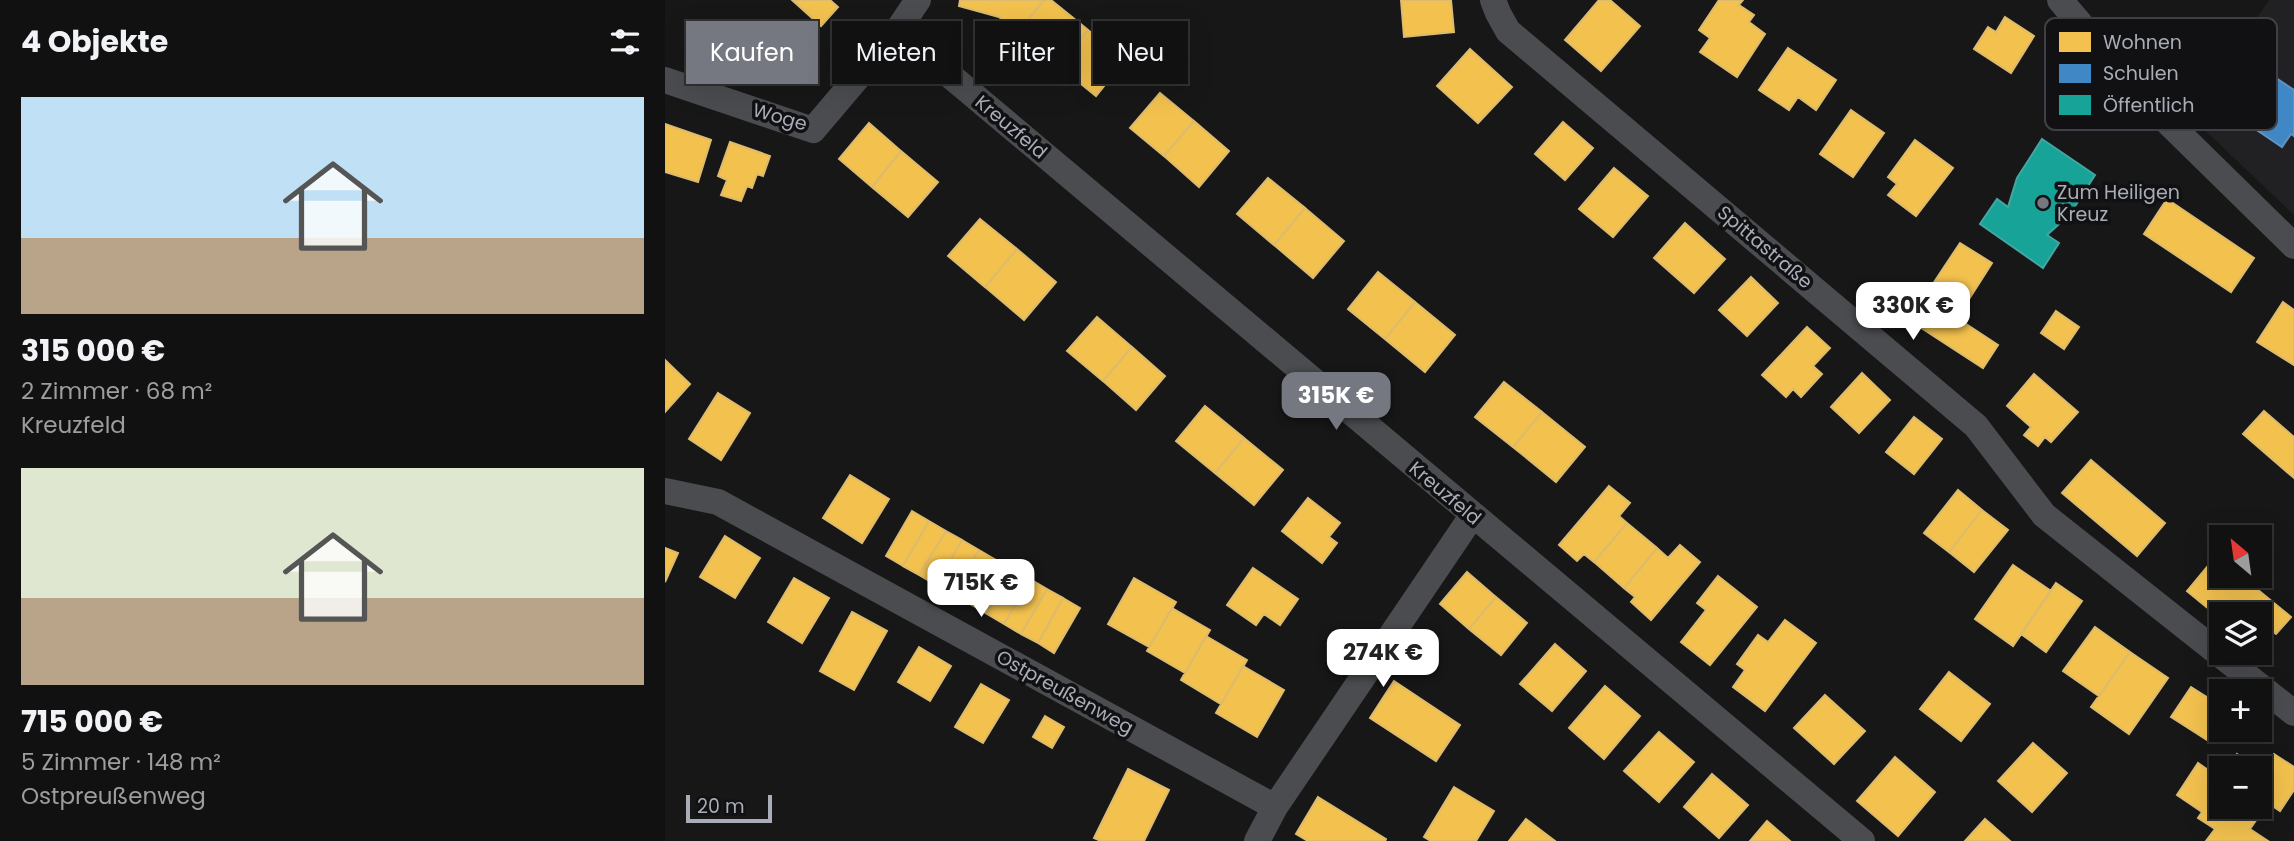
<!DOCTYPE html>
<html lang="de">
<meta charset="utf-8">
<style>
body{margin:0;font-family:Poppins,sans-serif;background:#1e1f1f;color:#f1f3f6;height:100vh;display:flex;flex-direction:column;font-size:26px;white-space:nowrap}
*{box-sizing:border-box;margin:0}
p{font-size:23px;color:#9c9d9f}
.icon{flex:none;width:38px;height:38px;fill:none;stroke:currentColor;stroke-width:2;stroke-linecap:round;stroke-linejoin:round}
.map{position:relative;flex:1;overflow:hidden}
.details{display:flex;flex-direction:column;background:#111;width:665px}
.details>*{flex:none}
.top-card{position:absolute;left:21px;top:21px;width:665px;height:63px;display:flex;gap:14px}
.needle{width:46px;rotate:331deg}
.buttons{position:absolute;left:1544px;top:525px;display:grid;gap:14px}
.buttons a{display:grid;place-items:center;width:63px;height:63px;border-radius:0px;background:#111;box-shadow:0 7px 28px #0002,0 0 0 2px #303131;font-size:35px}
.scale{position:absolute;left:21px;bottom:18px;width:86px;box-sizing:border-box;padding-left:7px;border:4px solid #a8adb8;border-top:0;font-size:19px;line-height:24px;white-space:nowrap;color:#a8adb8;-webkit-text-stroke:5px #111113;paint-order:stroke}
.price{position:absolute;translate:-50% -60px;padding:0 16px;border-radius:14px;background:#fff;color:#222;font-size:23px;line-height:46px;filter:drop-shadow(0 2px 4px #0008)}
.price::after{content:'';position:absolute;left:50%;top:42px;width:21px;height:16px;margin-left:-10px;background:inherit;clip-path:polygon(0 0,100% 0,50% 100%)}
.price.selected{background:#757880;color:#fff}
ul{padding:0;list-style:none}
li{display:grid;align-content:center;gap:14px;height:371px;padding:0 21px}
li span{display:grid;place-items:center;height:217px;border-radius:0px;color:#555}
li>.icon{margin-inline-start:auto}
span .icon{width:126px;height:126px;fill:#fffc;stroke-width:1}
li b{font-size:30px}
h2{display:flex;justify-content:space-between;align-items:center;height:84px;padding:0 21px;font-size:30px}
.chip{padding:0 24px;border-radius:0px;background:#111;box-shadow:0 7px 28px #0002,0 0 0 2px #303131;font-size:24px;line-height:63px}
.chip.selected{background:#757880;color:#fff}
main{display:flex;flex:1;min-height:0}
.map>svg:first-child{display:block}
</style>
<main>
<section class="details">
<h2>4 Objekte<svg class="icon" aria-label="filters" viewBox="0 0 24 24"><path d="M4 7h16M4 17h16"/><circle cx="9" cy="7" r="2"/><circle cx="15" cy="17" r="2"/></svg></h2>
<ul>
<li><span style="background:linear-gradient(#bfe0f5 65%,#b9a48a 0)"><svg class="icon" aria-label="home" viewBox="0 0 24 24"><path d="M3 11l9-7 9 7M6 9v11h12V9"/></svg></span><div><b>315 000 €</b><p>2 Zimmer · 68 m²</p><p>Kreuzfeld</p></div></li>
<li><span style="background:linear-gradient(#dfe7d0 60%,#b9a48a 0)"><svg class="icon" aria-label="home" viewBox="0 0 24 24"><path d="M3 11l9-7 9 7M6 9v11h12V9"/></svg></span><div><b>715 000 €</b><p>5 Zimmer · 148 m²</p><p>Ostpreußenweg</p></div></li>
</ul>
</section>
<div class="map">
<svg width="1629" height="841" viewBox="0 0 1629 841">
<rect width="100%" height="100%" fill="#171717"/>
<path fill="#212123" d="M1604 0H1629V215L1525 116Z"/>
<path fill="#f2c14e" stroke="#dcbb6e" stroke-width="2" d="M127 0H165L173 7 156 26Z
M295 0H379L353 32 334 17 294 6Z
M379 0H386L423 30 394 66 353 32Z
M736 0H786L789 32 739 37Z
M934 0H945L975 26 936 71 900 40Z
M1054 0H1078L1074 5 1089 15 1084 22 1100 34 1072 77 1035 52 1045 38 1034 30Z
M1340 17 1369 36 1346 73 1309 49 1323 27 1331 32Z
M423 30 460 60 431 96 394 66Z
M97 36 136 49 125 82 86 69Z
M1123 48 1171 80 1151 110 1133 97 1124 110 1094 90Z
M805 49 847 87 813 123 772 86Z
M495 93 529 121 499 156 465 128Z
M1186 110 1219 133 1188 177 1155 154Z
M529 121 564 151 534 187 499 156Z
M898 122 928 148 900 180 870 154Z
M204 123 236 151 207 187 174 159Z
M0 124 46 140 33 182 0 172Z
M1250 140 1288 168 1251 216 1223 195 1232 184 1223 177Z
M65 142 105 156 98 176 92 174 87 188 82 186 76 201 56 195 62 180 53 176Z
M236 151 273 182 243 217 207 187Z
M949 168 983 196 948 237 914 209Z
M603 178 640 208 609 245 572 214Z
M1502 199 1589 258 1566 292 1479 234Z
M640 208 679 241 648 278 609 245Z
M315 219 352 249 320 287 283 256Z
M1020 223 1060 259 1029 293 989 258Z
M1295 243 1327 263 1292 318 1333 345 1318 368 1244 320Z
M352 249 391 282 359 320 320 287Z
M713 272 750 302 720 339 683 309Z
M1086 277 1113 303 1082 336 1054 310Z
M750 302 790 335 760 372 720 339Z
M1618 302 1629 310V365L1592 342Z
M1391 311 1414 327 1399 349 1376 333Z
M432 317 467 347 438 381 402 351Z
M1142 327 1165 348 1148 366 1157 374 1136 397 1128 389 1121 397 1097 375Z
M467 347 500 376 471 410 438 381Z
M0 360 25 384 0 412Z
M1197 373 1225 400 1194 433 1166 407Z
M1369 374 1413 412 1386 442 1380 437 1373 446 1359 435 1366 427 1342 406Z
M839 382 877 412 848 447 810 417Z
M53 393 85 413 56 460 24 439Z
M540 406 579 438 550 473 511 441Z
M1599 411 1629 437V478L1578 434Z
M877 412 920 447 891 482 848 447Z
M1249 417 1277 439 1249 474 1221 452Z
M579 438 618 470 589 505 550 473Z
M1426 460 1500 523 1472 556 1397 493Z
M185 475 224 499 197 543 158 518Z
M944 486 965 503 954 516 962 523 929 562 919 554 912 561 894 545Z
M1293 490 1317 510 1284 552 1259 533Z
M643 498 675 523 664 537 672 543 657 563 617 531Z
M1317 510 1343 530 1309 572 1284 552Z
M247 511 264 521 238 566 221 556Z
M264 521 281 531 254 575 238 566Z
M962 523 992 548 959 588 929 562Z
M281 531 297 540 271 585 254 575Z
M60 536 95 558 70 598 35 577Z
M297 540 314 550 288 595 271 585Z
M1015 545 1035 562 986 620 966 602 970 597 959 588 992 548 1003 558Z
M0 548 13 553 0 582Z
M314 550 331 560 305 604 288 595Z
M1552 555 1556 559V576H1576L1626 617 1611 634 1603 628 1594 638V614H1556V619L1522 591Z
M331 560 348 569 322 614 305 604Z
M1348 565 1386 591 1348 646 1310 619Z
M588 568 633 599 615 625 599 614 591 625 562 605Z
M348 569 365 579 339 624 322 614Z
M802 572 831 597 804 629 775 604Z
M1053 576 1092 607 1045 665 1016 642 1041 610 1032 603Z
M129 578 164 598 137 643 103 622Z
M469 578 511 602 484 647 443 624Z
M365 579 382 589 356 634 339 624Z
M1391 583 1417 601 1381 652 1356 634Z
M382 589 398 598 373 643 356 634Z
M831 597 862 623 836 655 804 629Z
M398 598 415 608 389 653 373 643Z
M507 608 545 630 520 673 482 651Z
M187 612 222 631 189 690 155 671Z
M1120 620 1151 643 1100 711 1068 687 1080 670 1072 664 1093 635 1103 642Z
M1430 627 1465 652 1434 696 1398 671Z
M541 636 582 660 556 704 516 680Z
M890 644 921 671 887 711 855 684Z
M254 647 286 666 265 701 233 682Z
M1465 652 1503 678 1464 734 1426 707Z
M578 666 619 690 592 737 551 713Z
M1284 672 1325 704 1296 741 1255 709Z
M729 681 795 725 771 761 705 718Z
M316 684 344 700 318 743 290 727Z
M940 686 975 716 939 759 904 728Z
M1526 687 1556 706V726L1545 742 1506 717Z
M1160 695 1200 731 1169 764 1129 728Z
M380 716 399 727 387 748 368 737Z
M994 732 1029 762 994 802 959 771Z
M1368 743 1402 773 1367 812 1333 781Z
M1572 754 1593 768H1563Z
M1609 754 1629 767V790L1615 811 1603 803 1585 829 1603 841H1541L1550 829 1533 818 1537 812 1512 795 1533 763 1556 779V807H1594V769L1597 771Z
M1230 757 1270 792 1233 836 1192 801Z
M463 769 504 790 479 841H436L429 838Z
M1047 774 1083 805 1054 838 1019 807Z
M789 787 829 811 811 841H766L759 837Z
M653 797 721 839 720 841H643L631 834Z
M861 819 890 841H844Z
M1320 819 1345 841H1300Z
M1102 821 1125 841H1085Z"/>
<path fill="#3f88c5" stroke="#5e93c1" stroke-width="2" d="M1581 58 1629 90V136L1626 134 1617 147 1552 103Z"/>
<path fill="#17a398" stroke="#42a6a2" stroke-width="2" d="M1377 139 1430 175 1405 214 1382 235 1394 243 1378 268 1315 224 1332 199 1343 207 1352 178Z"/>
<g fill="none" stroke-linecap="round" stroke-linejoin="round">
<path stroke="#4b4c50" stroke-width="26" d="M253 0 232 31 1197 841
M828 0 833 13 843 31 1311 426 1379 515 1629 713
M1395 0 1479 99 1629 246
M0 80 148 130 232 31
M0 491 53 502 610 807
M592 841 610 807 807 516"/>
</g>
<circle fill="#757880" stroke="#111113" stroke-width="2.5" cx="1378" cy="203" r="7"/>
<g text-anchor="middle" dominant-baseline="central" stroke-width="7" stroke-linejoin="round" paint-order="stroke">
<g font-size="19" fill="#a8adb8" stroke="#111113">
<text transform="translate(115 117) rotate(16)">Woge</text>
<text transform="translate(346 127) rotate(40)">Kreuzfeld</text>
<text transform="translate(1100 247) rotate(40)">Spittastraße</text>
<text transform="translate(780 493) rotate(40)">Kreuzfeld</text>
<text transform="translate(400 692) rotate(29)">Ostpreußenweg</text>
</g>
<g font-size="19" fill="#a8adb8" stroke="#111113" text-anchor="start">
<text x="1392" y="192">Zum Heiligen<tspan x="1392" dy="22">Kreuz</tspan></text>
</g>
</g>
<rect x="1380" y="18" width="232" height="112" rx="10" fill="#111113" stroke="#3e4045" stroke-width="2"/>
<rect x="1394" y="32" width="32" height="20" fill="#f2c14e"/>
<rect x="1394" y="64" width="32" height="19" fill="#3f88c5"/>
<rect x="1394" y="95" width="32" height="20" fill="#17a398"/>
<g font-size="19" fill="#a8adb8">
<text x="1438" y="49">Wohnen</text>
<text x="1438" y="80">Schulen</text>
<text x="1438" y="112">Öffentlich</text>
</g>
</svg>
<div class="buttons">
<a><svg class="needle" viewBox="-14 -14 28 28"><path d="M0-13l5 13h-10z" fill="#e53935"/><path d="M0 13l5-13h-10z" fill="#9c9d9f"/></svg></a>
<a><svg class="icon" aria-label="layers" viewBox="0 0 24 24"><path d="M12 4l9 5-9 5-9-5zM3 14l9 5 9-5"/></svg></a>
<a>+</a>
<a>−</a>
</div>
<div class="scale">20 m</div>
<b class="price" style="left:1248px;top:342px">330K €</b>
<b class="price selected" style="left:671px;top:432px">315K €</b>
<b class="price" style="left:316px;top:619px">715K €</b>
<b class="price" style="left:718px;top:689px">274K €</b>
<div class="top-card">
<a class="chip selected">Kaufen</a>
<a class="chip">Mieten</a>
<a class="chip">Filter</a>
<a class="chip">Neu</a>
</div>
</div>
</main>
